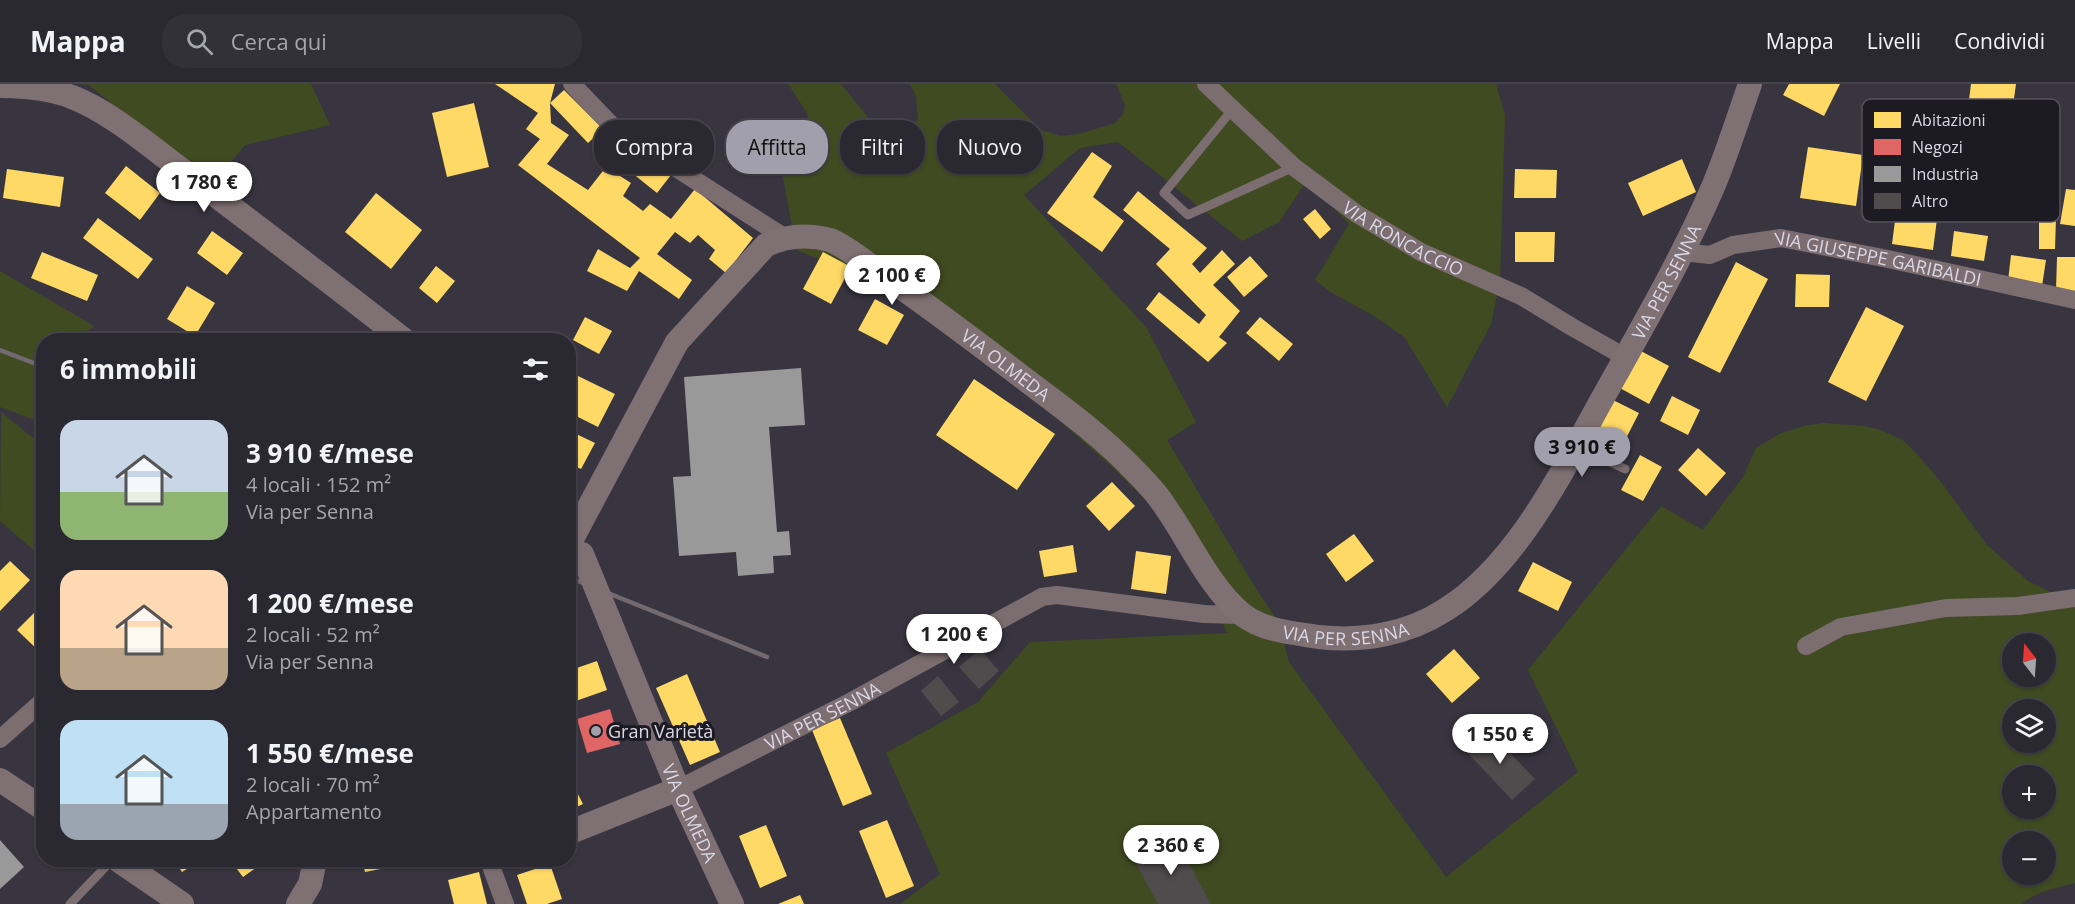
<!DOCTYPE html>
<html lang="it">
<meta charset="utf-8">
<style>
body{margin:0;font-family:"Open Sans",sans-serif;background:#323038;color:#f1f3f6;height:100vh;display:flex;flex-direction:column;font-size:22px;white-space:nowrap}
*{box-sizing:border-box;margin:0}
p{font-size:20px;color:#a5a6ab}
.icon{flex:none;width:33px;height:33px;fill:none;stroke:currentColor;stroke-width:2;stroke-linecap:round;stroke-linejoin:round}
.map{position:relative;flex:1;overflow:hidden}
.details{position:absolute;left:36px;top:249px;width:540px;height:534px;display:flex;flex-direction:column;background:#2a2830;border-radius:24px;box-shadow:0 2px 4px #0004,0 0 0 2px #46444c}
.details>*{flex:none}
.top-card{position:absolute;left:594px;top:36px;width:570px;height:54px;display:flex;gap:12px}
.needle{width:39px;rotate:343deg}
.fabs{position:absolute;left:2002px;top:549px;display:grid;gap:12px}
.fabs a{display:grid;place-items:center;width:54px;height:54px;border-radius:50%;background:#2a2830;box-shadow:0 2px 4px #0004,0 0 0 2px #46444c;font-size:30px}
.price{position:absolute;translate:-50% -51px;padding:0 14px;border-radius:21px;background:#fff;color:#222;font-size:20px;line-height:39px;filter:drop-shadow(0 2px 3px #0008)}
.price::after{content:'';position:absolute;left:50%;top:36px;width:18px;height:14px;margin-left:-9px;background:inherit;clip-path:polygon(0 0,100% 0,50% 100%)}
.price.current{background:#a19fab;color:#111}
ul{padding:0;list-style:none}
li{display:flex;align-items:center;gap:18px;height:150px;padding:0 24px}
li span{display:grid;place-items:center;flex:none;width:168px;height:120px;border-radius:18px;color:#555}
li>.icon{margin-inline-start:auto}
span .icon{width:72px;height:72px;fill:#fffc;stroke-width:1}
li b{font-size:26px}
h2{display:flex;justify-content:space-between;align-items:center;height:72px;padding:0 24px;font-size:26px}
.chip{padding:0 21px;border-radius:24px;background:#2a2830;box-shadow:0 2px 4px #0004,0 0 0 2px #46444c;font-size:21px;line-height:54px}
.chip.current{background:#a19fab;color:#111}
header{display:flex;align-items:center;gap:36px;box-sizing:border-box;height:84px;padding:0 30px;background:#2a2830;border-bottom:2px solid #46444c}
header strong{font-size:28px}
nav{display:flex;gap:33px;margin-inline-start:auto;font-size:21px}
.search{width:420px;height:54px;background:#323038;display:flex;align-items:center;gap:15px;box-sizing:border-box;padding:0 21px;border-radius:24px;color:#a5a6ab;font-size:22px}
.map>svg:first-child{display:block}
</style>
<header>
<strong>Mappa</strong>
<div class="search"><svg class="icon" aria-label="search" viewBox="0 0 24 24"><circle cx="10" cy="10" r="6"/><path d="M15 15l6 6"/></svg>Cerca qui</div>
<nav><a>Mappa</a><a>Livelli</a><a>Condividi</a></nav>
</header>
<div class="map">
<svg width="2075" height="820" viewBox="0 0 2075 820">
<rect width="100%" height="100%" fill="#383540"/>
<path fill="#414b21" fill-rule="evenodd" d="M80 0H311L330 41 245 61 212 101 89 1Z
M788 0H841L871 37 901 48 918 36 916 12 910 0H995L1041 46 1060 52 1079 50 1115 39 1123 30 1125 21 1116 0H1496L1505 31 1500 197 1491 240 1447 323 1405 254 1376 233 1332 209 1315 196 1349 140 1307 97 1279 138 1242 157 1118 58 1080 64 1024 111 1146 243 1196 338 1167 356 1258 508 1278 537 1289 578 1446 793 1578 688 1528 586 1661 422 1703 446 1743 393 1756 364 1781 349 1804 342 1824 339 1864 342 1881 346 1904 357 1917 370 1941 398 1987 461 2028 497 2051 508 2075 506V799C2057 804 2036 807 2022 820H900L940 790 886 669 978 618 1030 558 1227 549 1207 501 1150 420 1110 381 1053 331 923 230 845 185 796 166 782 87 777 76 773 55 778 49 807 52 812 44 807 29ZM2013 560H2046V592H2013ZM2013 626H2046V658H2013ZM2013 692H2046V724H2013ZM2013 758H2046V790H2013Z
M0 187 94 242 77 256H44L43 339 0 323Z
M1 328 43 362V474L0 437Z"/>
<path fill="#ffd966" d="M495 0H555L550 19 551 39 569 51 547 80 588 106 606 83 631 99 623 112 643 127 650 120 671 135 695 105 753 154 726 189 709 175 715 166 698 151 690 159 675 148 657 170 692 196 679 215 639 187 627 207 587 187 598 165 630 184 640 174 518 81 540 55 526 45 538 29Z
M1789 0H1840L1824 32 1783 11Z
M1971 0H2016L2013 22 1969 16Z
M564 6 603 45 588 59 550 19Z
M474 19 489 83 447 93 432 29Z
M622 51 671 91 657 109 607 69Z
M1808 63 1863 71 1856 122 1800 114Z
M1092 68 1112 82 1093 113 1124 137 1102 168 1047 129Z
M1682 75 1696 108 1643 132 1628 99Z
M126 82 160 109 140 136 105 109Z
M7 85 64 93 60 123 3 114Z
M1515 85 1557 86 1556 114H1514Z
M2066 105 2075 106V142L2060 140Z
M1138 107 1207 164 1192 180 1200 189 1222 166 1235 180 1213 201 1240 227 1219 253 1227 259 1208 278 1146 225 1159 208 1199 240 1206 231 1156 180 1170 165 1123 126Z
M376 109 422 146 391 185 345 148Z
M1315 125 1331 145 1320 155 1303 135Z
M1896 129 1937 135 1933 166 1892 160Z
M2039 133H2056L2055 165H2039Z
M98 134 153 175 138 195 83 154Z
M212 147 243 169 227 191 197 169Z
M1954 147 1988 152 1984 177 1951 172Z
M1515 148H1555L1554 178H1515Z
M42 168 98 191 87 217 31 194Z
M823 168 851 183 831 220 803 205Z
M2011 171 2046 176 2042 202 2008 197Z
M1250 172 1268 192 1244 213 1227 193Z
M2057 173H2075V207L2056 206Z
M1736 178 1768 195 1720 289 1688 273Z
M436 182 455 197 437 219 419 204Z
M1796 190 1830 191 1829 223H1795Z
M187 202 215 219 195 252 167 235Z
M875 215 904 231 887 261 858 246Z
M1866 223 1904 242 1866 317 1828 298Z
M585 233 612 247 599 270 573 256Z
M1260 233 1293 260 1279 277 1246 249Z
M1639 266 1669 282 1649 320 1618 303Z
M578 292 615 310 598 343 568 328V311Z
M974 295 1055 350 1017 406 936 351Z
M1672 312 1700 326 1688 351 1660 337Z
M1611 315 1639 329 1616 374 1588 359Z
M568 346 595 359 581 385 568 379Z
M1698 364 1726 389 1706 412 1678 386Z
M1640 371 1662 383 1643 417 1621 406Z
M1112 398 1135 422 1109 447 1086 422Z
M1354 450 1374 477 1346 498 1326 470Z
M1073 461 1077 488 1044 493 1039 467Z
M1136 467 1171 472 1166 510 1131 505Z
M10 477 30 496 0 527V487Z
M1533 478 1572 498 1558 527 1518 507Z
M44 519V572L17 546Z
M1454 565 1480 594 1452 619 1426 590Z
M597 577 607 606 573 618 568 605V587Z
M687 590 720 668 690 681 656 604Z
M840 634 872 710 843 722 812 646Z
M568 691 583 720 568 727Z
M887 736 914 802 886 814 859 747Z
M766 741 787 792 760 804 739 752Z
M174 776H202L182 788Z
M230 776H267L243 793Z
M362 776H400L401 781 365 788Z
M550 780 562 815 547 820H527L517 791Z
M479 788 487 820H454L448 796Z
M800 811 804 820H778Z"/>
<path fill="#e06666" d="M610 625 620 660 587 669 577 635Z"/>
<path fill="#999" d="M801 284 805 341 769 343 777 448 789 447 791 471 773 472 774 489 738 492 736 468 679 472 673 393 691 392 684 293Z
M0 756 24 783 0 805Z"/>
<path fill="#504c4d" d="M980 565 999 587 979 605 959 583Z
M938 592 959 618 941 632 921 607Z
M1487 645 1535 695 1512 716 1465 666Z
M1175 754 1211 820H1158L1134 776Z"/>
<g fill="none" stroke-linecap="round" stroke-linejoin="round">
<path stroke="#7b6d70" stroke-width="9" d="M1232 26 1164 109 1188 131 1294 83
M1578 363 1625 385
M70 820 112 776"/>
<g stroke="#7b6d70" stroke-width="18">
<path d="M572 0 615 45 784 153"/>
<path id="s1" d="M1206 0 1294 83 1357 130 1421 168 1521 212 1572 243 1625 273"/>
<path id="s2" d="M1682 168 1710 171 1733 161 1781 154 1888 175 2075 216"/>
<path d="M1806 562 1841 543 1946 524 2018 522 2075 514"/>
<path d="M0 655 44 616"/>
<path id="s3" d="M678 705 850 618 1042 513 1057 511 1204 530 1243 531"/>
<path d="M494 776 492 785 505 820"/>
</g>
<g stroke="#7f7073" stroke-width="24">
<path d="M0 2C25 2 49 4 72 13 111 28 152 64 186 89 259 144 332 199 404 256"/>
<path id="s4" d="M573 453 677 258 766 161C786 152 808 150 830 156 845 161 871 183 885 192 933 225 980 261 1026 296 1063 324 1102 352 1133 385 1143 395 1154 406 1162 418 1187 452 1209 504 1243 531 1264 547 1294 549 1319 553 1362 558 1408 550 1445 526 1516 482 1562 388 1601 317 1640 247 1681 177 1713 103 1727 70 1738 34 1750 0"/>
<path id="s5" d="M610 538 678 705 732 820"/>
<path d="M0 696 44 725"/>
<path d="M568 749 678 705"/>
<path d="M118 776 182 820"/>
<path d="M298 820 310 800 315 776"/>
</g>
<path stroke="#726a70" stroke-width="4.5" d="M0 266 44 283
M568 493 767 573"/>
<path stroke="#7f7073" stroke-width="24" d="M582 470 610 538"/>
</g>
<circle fill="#a19fab" stroke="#1c1a23" stroke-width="2" cx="596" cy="647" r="6"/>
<g text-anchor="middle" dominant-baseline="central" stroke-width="6" stroke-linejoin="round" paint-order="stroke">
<g font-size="18" fill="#dad8e4" stroke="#1c1a23">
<text stroke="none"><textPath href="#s1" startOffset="252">VIA RONCACCIO</textPath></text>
<text stroke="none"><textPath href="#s2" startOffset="201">VIA GIUSEPPE GARIBALDI</textPath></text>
<text stroke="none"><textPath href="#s4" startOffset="1593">VIA PER SENNA</textPath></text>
<text stroke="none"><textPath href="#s4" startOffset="634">VIA OLMEDA</textPath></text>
<text stroke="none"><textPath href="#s4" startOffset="1089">VIA PER SENNA</textPath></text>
<text stroke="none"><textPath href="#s3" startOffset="162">VIA PER SENNA</textPath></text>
<text stroke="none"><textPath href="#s5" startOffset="207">VIA OLMEDA</textPath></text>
</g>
<g font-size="18" fill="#dad8e4" stroke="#1c1a23" text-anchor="start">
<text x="608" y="647">Gran Varietà</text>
</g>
</g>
<rect x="1862" y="15" width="198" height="123" rx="9" fill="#1c1a23" stroke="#55535d" stroke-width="1.5"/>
<rect x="1874" y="28" width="27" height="16" fill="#ffd966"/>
<rect x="1874" y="55" width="27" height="16" fill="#e06666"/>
<rect x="1874" y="82" width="27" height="16" fill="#999"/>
<rect x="1874" y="109" width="27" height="16" fill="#504c4d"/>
<g font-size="16" fill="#dad8e4">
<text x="1912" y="42">Abitazioni</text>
<text x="1912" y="69">Negozi</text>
<text x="1912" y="96">Industria</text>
<text x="1912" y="123">Altro</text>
</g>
</svg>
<div class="fabs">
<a><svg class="needle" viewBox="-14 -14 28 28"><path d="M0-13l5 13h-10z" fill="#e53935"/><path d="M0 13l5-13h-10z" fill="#a5a6ab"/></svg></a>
<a><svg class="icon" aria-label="layers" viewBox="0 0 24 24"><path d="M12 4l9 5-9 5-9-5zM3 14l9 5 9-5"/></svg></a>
<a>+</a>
<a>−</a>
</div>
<b class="price" style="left:204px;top:129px">1 780 €</b>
<b class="price" style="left:892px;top:222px">2 100 €</b>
<b class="price current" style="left:1582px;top:394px">3 910 €</b>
<b class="price" style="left:954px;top:581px">1 200 €</b>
<b class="price" style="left:1500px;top:681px">1 550 €</b>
<b class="price" style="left:1171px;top:792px">2 360 €</b>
<div class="top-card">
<a class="chip">Compra</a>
<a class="chip current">Affitta</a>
<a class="chip">Filtri</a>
<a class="chip">Nuovo</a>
</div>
<section class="details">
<h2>6 immobili<svg class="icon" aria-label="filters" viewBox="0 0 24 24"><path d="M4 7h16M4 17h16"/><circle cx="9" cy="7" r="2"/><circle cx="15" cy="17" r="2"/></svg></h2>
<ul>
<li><span style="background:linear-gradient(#c9d6e8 60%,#8fb573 0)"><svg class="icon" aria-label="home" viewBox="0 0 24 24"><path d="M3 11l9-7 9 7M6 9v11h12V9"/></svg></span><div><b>3 910 €/mese</b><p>4 locali · 152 m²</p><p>Via per Senna</p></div></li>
<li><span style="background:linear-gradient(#ffd9b3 65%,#b9a48a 0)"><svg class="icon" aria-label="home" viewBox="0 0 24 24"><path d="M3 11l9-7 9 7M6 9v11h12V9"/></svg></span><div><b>1 200 €/mese</b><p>2 locali · 52 m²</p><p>Via per Senna</p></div></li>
<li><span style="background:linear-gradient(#bfe0f5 70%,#9aa5b1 0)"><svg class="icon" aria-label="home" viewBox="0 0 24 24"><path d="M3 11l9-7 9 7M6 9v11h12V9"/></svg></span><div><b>1 550 €/mese</b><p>2 locali · 70 m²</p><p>Appartamento</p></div></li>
</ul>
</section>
</div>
